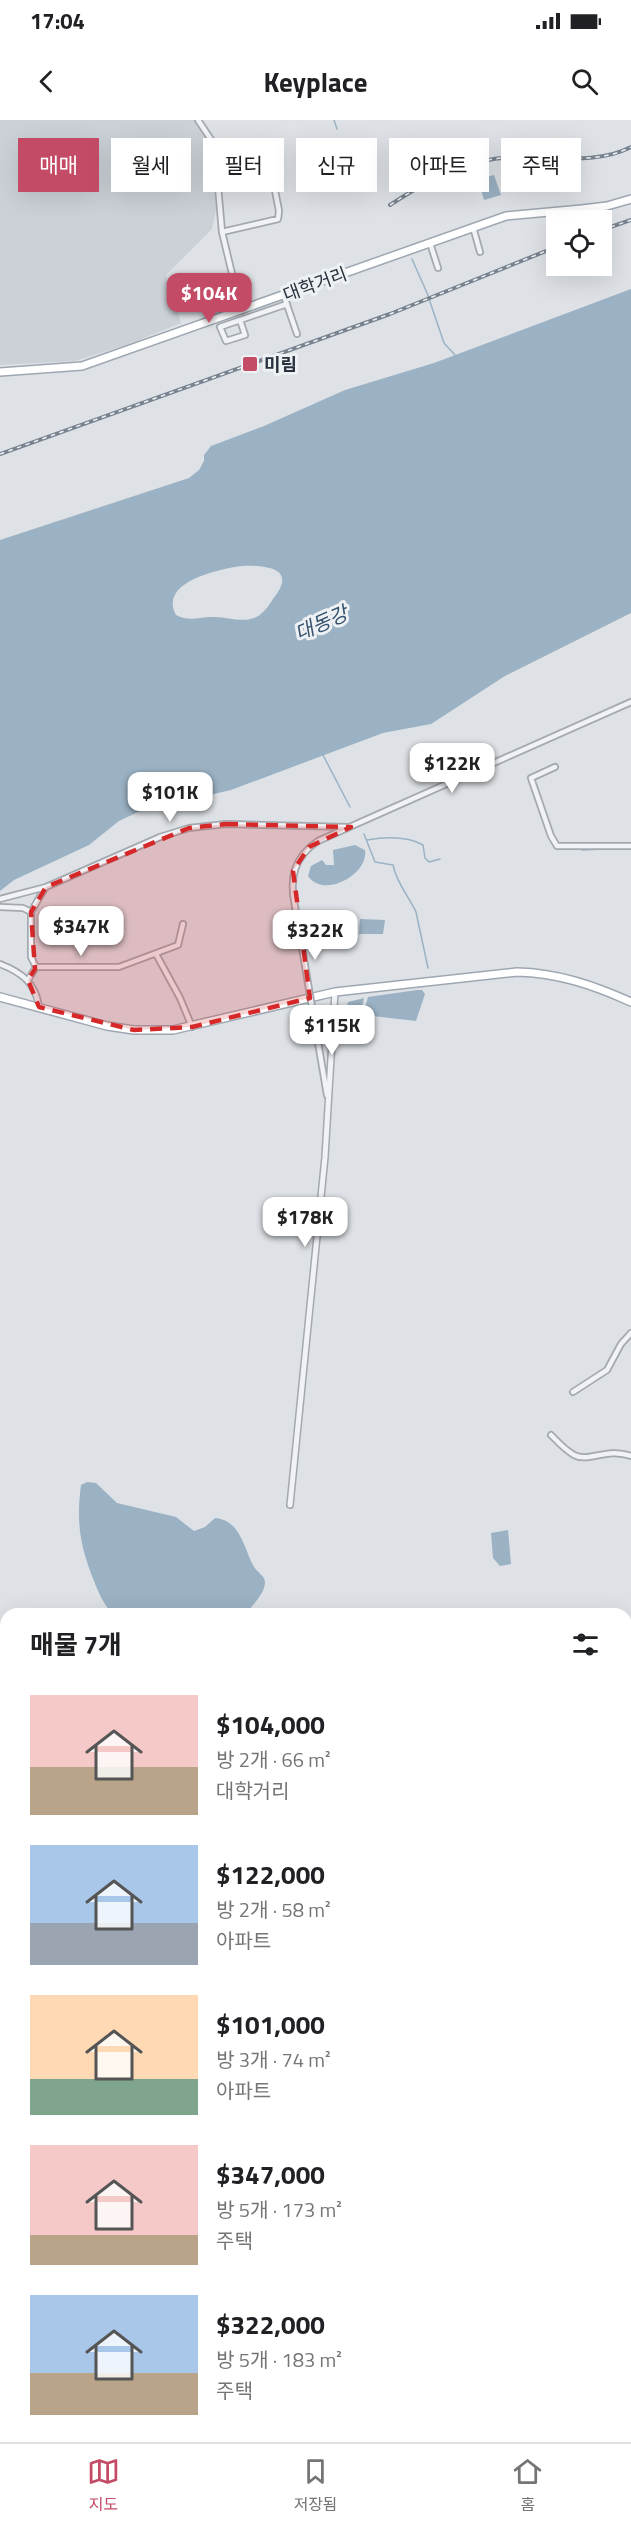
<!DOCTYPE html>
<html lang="ko">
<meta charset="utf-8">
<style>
body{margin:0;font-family:"Titillium Web","Noto Sans KR",sans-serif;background:#f2f2f2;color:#202124;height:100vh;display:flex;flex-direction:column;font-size:22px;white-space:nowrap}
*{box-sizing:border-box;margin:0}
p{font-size:20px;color:#757577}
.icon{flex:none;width:33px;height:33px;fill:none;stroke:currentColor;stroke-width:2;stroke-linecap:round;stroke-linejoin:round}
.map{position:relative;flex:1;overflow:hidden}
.side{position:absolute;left:0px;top:1488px;width:632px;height:834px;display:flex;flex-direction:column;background:#fff;border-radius:18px 18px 0 0;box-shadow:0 6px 24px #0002}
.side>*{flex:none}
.top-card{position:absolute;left:18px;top:18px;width:596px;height:54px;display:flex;gap:12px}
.tools{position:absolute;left:546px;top:90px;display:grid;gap:12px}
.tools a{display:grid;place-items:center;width:66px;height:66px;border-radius:0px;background:#fff;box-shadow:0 6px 24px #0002;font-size:30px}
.price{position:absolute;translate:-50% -51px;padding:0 14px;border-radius:12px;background:#fff;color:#222;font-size:20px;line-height:39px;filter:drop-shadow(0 2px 3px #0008)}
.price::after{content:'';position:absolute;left:50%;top:36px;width:18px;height:14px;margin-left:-9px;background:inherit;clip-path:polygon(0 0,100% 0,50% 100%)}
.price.current{background:#c44b66;color:#fff}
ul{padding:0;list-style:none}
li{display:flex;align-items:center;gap:18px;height:150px;padding:0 30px}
li span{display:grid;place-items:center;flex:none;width:168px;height:120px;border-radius:0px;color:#555}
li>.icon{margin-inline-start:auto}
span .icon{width:72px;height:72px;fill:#fffc;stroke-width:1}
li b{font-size:26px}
h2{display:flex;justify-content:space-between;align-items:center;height:72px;padding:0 30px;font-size:26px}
.chip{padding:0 21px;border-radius:0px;background:#fff;box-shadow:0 6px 24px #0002;font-size:21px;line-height:54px}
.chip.current{background:#c44b66;color:#fff}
.status{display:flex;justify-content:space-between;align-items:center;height:42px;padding:0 30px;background:#fff;direction:ltr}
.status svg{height:16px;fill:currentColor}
header{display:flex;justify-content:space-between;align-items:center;height:78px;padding:0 30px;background:#fff;font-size:27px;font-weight:700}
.tabs{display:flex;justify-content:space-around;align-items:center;height:84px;border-top:2px solid #e0e0e0;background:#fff;font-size:16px;color:#757577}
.tabs a{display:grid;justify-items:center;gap:3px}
.tabs .current{color:#c44b66}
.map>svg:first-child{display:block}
</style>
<div class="status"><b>17:04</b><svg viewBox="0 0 49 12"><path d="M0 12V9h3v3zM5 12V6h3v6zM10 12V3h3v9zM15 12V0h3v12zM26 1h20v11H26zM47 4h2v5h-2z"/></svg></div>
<header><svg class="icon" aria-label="back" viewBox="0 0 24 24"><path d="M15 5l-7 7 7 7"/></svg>Keyplace<svg class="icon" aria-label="search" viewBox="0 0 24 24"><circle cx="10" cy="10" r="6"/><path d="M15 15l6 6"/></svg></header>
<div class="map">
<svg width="631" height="2322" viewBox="0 0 631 2322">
<rect width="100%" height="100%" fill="#dee2e6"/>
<path fill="#ccd1d8" d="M0 0H194L210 24 216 90 212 109 166 155 181 203 129 224 75 241 0 245Z"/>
<path fill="#c5d0c0" d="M0 2183 6 2185V2275L0 2274Z"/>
<path fill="#9bb2c4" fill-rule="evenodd" d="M494 55 501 75 484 80 478 59Z
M631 169V493L505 556 431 604 383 613 231 670 138 692 119 701 89 725 14 760 0 771V420L189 358 199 350 204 341V335L211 326 264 306 345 270 434 243ZM242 446C267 445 298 448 273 479 268 487 262 495 254 498 240 503 226 496 212 497 199 497 189 502 176 495 158 462 219 449 242 446Z
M355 725 365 730C369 755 323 779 308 756L311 746 322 740 326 745H334L333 730Z
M360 799 385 800 383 814H359Z
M417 870H422L425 874 416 901 363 895 368 877Z
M364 878 360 895 345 893 348 882Z
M87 1362 96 1363 117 1383 176 1397 194 1411 205 1407 215 1398C241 1400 244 1429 254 1447 257 1452 265 1456 265 1462 265 1474 252 1485 246 1494L112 1493C104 1485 98 1472 94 1461 80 1426 76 1402 81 1365Z
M508 1410 511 1444 500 1446 493 1438 491 1413Z"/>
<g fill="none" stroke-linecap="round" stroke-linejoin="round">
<path stroke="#9bb2c4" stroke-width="1.5" d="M334 0 337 9
M412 139 427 173 444 223 455 235
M323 635 350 687
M364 714 375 742 393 745C396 762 409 777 416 792L428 848
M367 720C385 717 407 716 423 725L425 738 429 742 440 739
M582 730 626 728
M626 2034 631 2035"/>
<g stroke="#a4a9b0" stroke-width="8">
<path id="minor" d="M198 0 212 21 215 31 222 112 241 191
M473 107 480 132
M222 112 278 99 279 91 273 60
M430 123 438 148
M284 176 297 214
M240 200 245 215 226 221 220 207 287 184
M555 647 531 658 551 716 557 726H631
M45 768 31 792V837L36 847H119L178 825 183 804
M0 779 46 767 160 717 189 708 226 704 349 707
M295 786C289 758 294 737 318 721L631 582
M0 787 23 788 31 792
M156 834 180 878 192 907
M0 844C21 852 36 863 39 887
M28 860 36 847
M314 899 327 975
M573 1272 607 1250 621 1224 631 1213
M551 1315C558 1322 565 1330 574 1335 588 1343 607 1327 631 1336
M626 1644 631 1629
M626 1836H631
M626 1956H631
M0 1999 6 2002
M0 2032 6 2034
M0 2144 6 2148
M626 2169 631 2167
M626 2298 631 2297
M168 2316 171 2322
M481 2316 496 2321
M308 2322 322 2316
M441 2322 446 2316"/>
</g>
<g stroke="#a4a9b0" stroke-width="8">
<path id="tertiary" d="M290 1385 325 1037 335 872
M626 2052 631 2046
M496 2322 497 2316"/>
</g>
<g stroke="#9ea7b1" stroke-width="10">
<path id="primary" d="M0 252 82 246 506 96 582 89 607 86 631 79
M0 877 107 906 134 910H173L335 872 517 852C558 853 593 865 631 882"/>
</g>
<use href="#minor" stroke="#f0f2f5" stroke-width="4.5"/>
<use href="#tertiary" stroke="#f0f2f5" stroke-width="5"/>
<use href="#primary" stroke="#fff" stroke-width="7"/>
<g stroke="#79838f" stroke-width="4">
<path id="rail" d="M390 85C430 59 468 38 517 37 555 36 596 45 631 27
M602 110 631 100
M0 334 390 194 556 127"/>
</g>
<use href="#rail" stroke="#edf1f4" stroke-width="1.5" stroke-dasharray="4.5" stroke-linecap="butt"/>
<g stroke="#a4a9b0" stroke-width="8" stroke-linecap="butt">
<path id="minor-bridge" d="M295 786 314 899"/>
</g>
<use href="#minor-bridge" stroke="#f0f2f5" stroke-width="4.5"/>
</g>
<path fill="#d62828" fill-opacity="0.2" stroke="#d62828" stroke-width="4.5" stroke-dasharray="12 8" stroke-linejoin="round" d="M226 704 351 707 309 727 293 751 310 878 192 907 134 910 39 887 28 860 35 849 31 792 46 767 189 708Z"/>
<rect fill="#c44b66" stroke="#edf1f4" stroke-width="2" x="242" y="236" width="16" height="16" rx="3"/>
<g text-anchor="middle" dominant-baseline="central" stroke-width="6" stroke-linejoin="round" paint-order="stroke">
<g font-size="18" fill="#28313c" stroke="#edf1f4">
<text transform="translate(315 164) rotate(-20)">대학거리</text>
</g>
<g font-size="18" font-weight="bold" fill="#28313c" stroke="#edf1f4" text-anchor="start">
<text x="264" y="244">미림</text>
</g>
<g font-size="20" font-style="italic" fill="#36526d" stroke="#edf1f4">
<text transform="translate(321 503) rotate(-24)">대동강</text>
</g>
</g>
</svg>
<div class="tools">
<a><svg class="icon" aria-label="locate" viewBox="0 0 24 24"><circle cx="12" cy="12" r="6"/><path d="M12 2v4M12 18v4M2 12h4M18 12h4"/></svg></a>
</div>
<b class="price current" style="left:209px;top:204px">$104K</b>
<b class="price" style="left:452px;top:674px">$122K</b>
<b class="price" style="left:170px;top:703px">$101K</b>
<b class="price" style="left:81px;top:837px">$347K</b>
<b class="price" style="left:315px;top:841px">$322K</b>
<b class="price" style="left:332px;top:936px">$115K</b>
<b class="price" style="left:305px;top:1128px">$178K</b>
<div class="top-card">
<a class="chip current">매매</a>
<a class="chip">월세</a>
<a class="chip">필터</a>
<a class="chip">신규</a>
<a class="chip">아파트</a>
<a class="chip">주택</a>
</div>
<section class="side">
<h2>매물 7개<svg class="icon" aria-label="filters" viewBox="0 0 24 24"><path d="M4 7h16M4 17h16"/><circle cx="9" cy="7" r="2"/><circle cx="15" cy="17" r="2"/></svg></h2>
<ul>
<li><span style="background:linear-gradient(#f6c9c9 60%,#b9a48a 0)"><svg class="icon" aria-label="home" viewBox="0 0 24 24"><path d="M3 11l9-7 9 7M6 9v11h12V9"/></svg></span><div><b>$104,000</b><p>방 2개 · 66 m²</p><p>대학거리</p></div></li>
<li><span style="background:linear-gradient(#a9c7e8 65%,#9aa5b1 0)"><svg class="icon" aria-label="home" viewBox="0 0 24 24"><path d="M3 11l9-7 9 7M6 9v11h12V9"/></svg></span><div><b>$122,000</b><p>방 2개 · 58 m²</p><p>아파트</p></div></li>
<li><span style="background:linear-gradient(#ffd9b3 70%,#7fa58c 0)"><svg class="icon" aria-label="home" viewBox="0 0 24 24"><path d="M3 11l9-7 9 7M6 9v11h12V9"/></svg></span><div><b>$101,000</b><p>방 3개 · 74 m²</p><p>아파트</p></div></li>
<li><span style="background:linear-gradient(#f6c9c9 75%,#b9a48a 0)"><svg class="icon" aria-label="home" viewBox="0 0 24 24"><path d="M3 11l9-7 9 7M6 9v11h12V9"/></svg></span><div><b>$347,000</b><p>방 5개 · 173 m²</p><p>주택</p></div></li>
<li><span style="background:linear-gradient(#a9c7e8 65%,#b9a48a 0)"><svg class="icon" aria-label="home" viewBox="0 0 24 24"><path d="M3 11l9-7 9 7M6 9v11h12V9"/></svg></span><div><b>$322,000</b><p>방 5개 · 183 m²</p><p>주택</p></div></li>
</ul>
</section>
</div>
<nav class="tabs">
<a class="current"><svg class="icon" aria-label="map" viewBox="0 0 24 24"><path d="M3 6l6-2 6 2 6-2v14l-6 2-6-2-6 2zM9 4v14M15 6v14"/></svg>지도</a>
<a><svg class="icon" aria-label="saved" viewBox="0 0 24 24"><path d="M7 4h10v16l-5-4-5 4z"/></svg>저장됨</a>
<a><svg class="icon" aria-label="home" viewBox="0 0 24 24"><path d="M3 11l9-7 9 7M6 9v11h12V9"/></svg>홈</a>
</nav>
